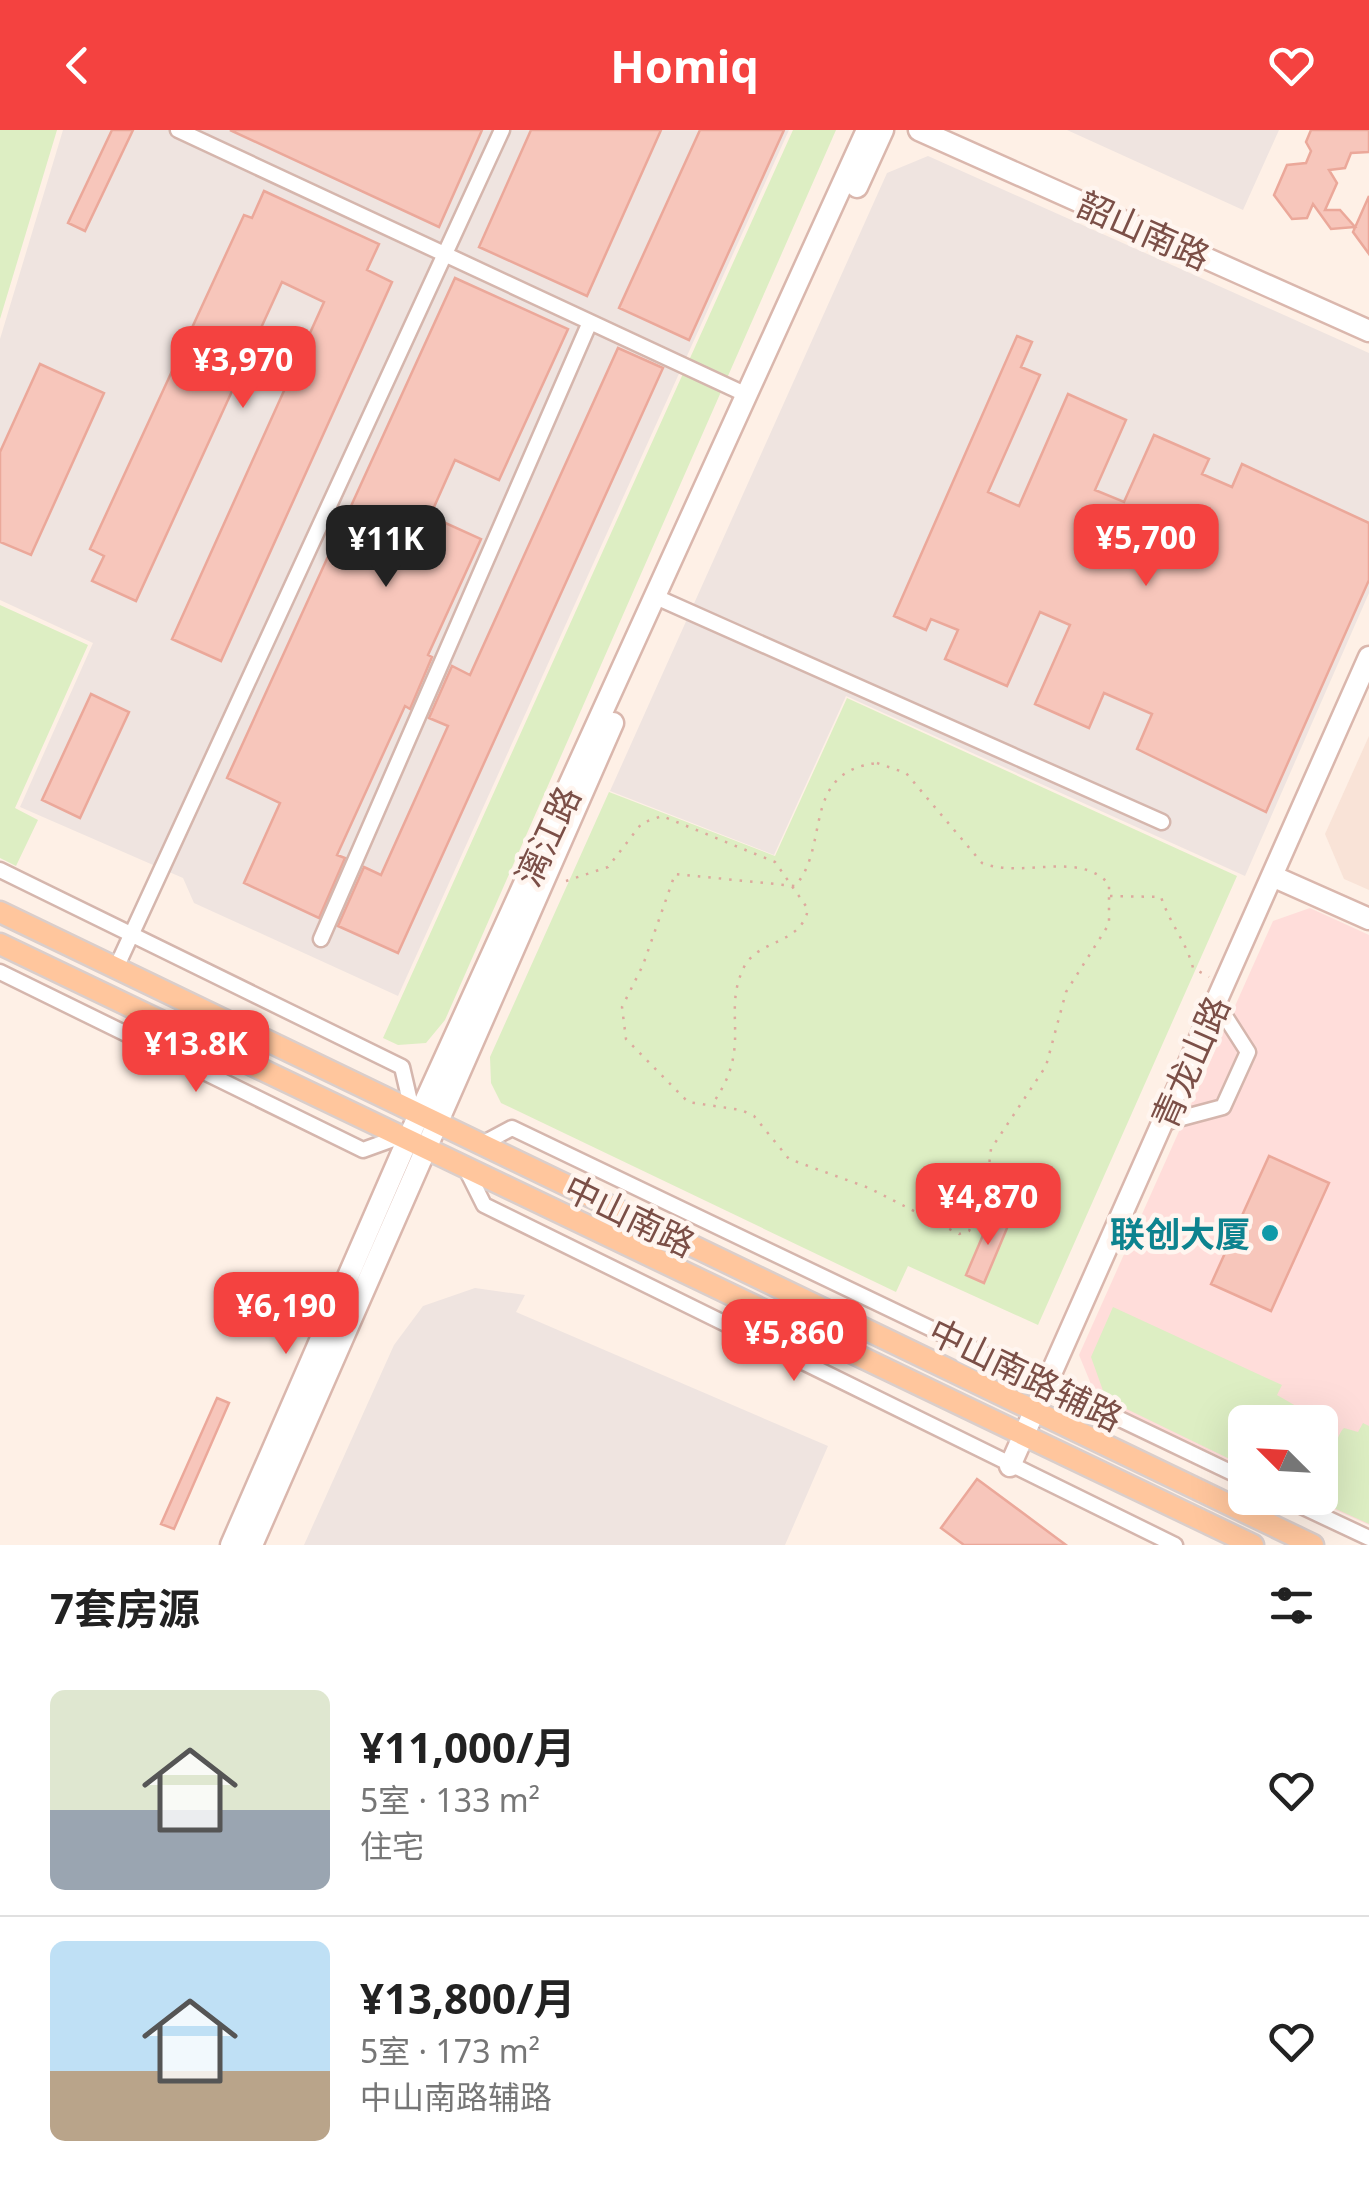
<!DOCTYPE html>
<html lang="zh">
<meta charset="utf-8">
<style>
body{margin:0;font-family:"Noto Sans","Noto Sans SC",sans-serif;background:#f6f6f6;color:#222;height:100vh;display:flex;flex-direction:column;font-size:38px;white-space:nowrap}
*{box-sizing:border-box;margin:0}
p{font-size:32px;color:#767676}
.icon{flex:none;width:55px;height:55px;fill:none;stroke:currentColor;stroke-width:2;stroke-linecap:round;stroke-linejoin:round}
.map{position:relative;height:1415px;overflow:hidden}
.drawer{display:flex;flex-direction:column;background:#fff;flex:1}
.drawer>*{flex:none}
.needle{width:65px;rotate:294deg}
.tools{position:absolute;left:1228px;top:1275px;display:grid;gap:20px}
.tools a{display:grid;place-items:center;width:110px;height:110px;border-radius:15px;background:#fff;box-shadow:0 10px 40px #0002;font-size:50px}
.price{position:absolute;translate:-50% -85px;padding:0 22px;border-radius:20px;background:#f44240;color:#fff;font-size:32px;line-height:65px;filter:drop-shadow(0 2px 5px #0008)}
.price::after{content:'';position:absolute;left:50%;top:60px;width:30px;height:22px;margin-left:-15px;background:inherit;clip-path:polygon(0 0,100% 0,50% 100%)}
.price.on{background:#222;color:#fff}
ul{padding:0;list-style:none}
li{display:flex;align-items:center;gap:30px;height:250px;padding:0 50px}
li+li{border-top:2px solid #e0e0e0}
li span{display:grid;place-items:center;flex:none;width:280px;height:200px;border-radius:15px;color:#555}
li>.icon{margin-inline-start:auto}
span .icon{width:120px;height:120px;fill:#fffc;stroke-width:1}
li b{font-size:42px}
h2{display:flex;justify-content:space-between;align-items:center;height:120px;padding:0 50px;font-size:42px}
header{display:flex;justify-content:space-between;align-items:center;height:130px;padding:0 50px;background:#f44240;color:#fff;font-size:45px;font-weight:700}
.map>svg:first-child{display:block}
</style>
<header><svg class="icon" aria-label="back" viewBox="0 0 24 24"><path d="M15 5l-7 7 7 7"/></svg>Homiq<svg class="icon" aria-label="heart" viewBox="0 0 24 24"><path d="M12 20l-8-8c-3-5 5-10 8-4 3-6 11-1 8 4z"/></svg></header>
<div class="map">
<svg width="1369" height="1415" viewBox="0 0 1369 1415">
<rect width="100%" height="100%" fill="#fef0e6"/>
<path fill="#f9e3d7" d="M1369 606V760L1344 749 1325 704Z"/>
<path fill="#ffddda" d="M1310 778 1369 805V1395L1309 1368H1320V1292H1245V1338L1098 1271 1079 1225 1273 791Z"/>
<path fill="#efe4e0" d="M63 0H789L398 866 194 773 183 748 20 677 93 513 0 470V209Z
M1067 0H1279L1243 80Z
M928 26 1369 223V463L1245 746 846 566 774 725 610 661 887 43Z
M475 1158 525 1165 516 1182 828 1316 785 1415H304L394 1215 423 1176Z"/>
<path fill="#ddeec3" d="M0 0H57L0 189Z
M793 0H836L445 890 426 913 398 915 383 908Z
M0 475 88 515 15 678 38 690 16 736 0 728Z
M847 568 1237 746 1038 1195 908 1136 896 1162 501 973 491 953 490 927 609 662 775 726Z
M1113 1177 1282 1255 1277 1265 1296 1276 1292 1292H1245L1244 1336 1106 1269 1091 1227Z
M1363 1293 1369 1296V1394L1325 1374C1323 1360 1333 1308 1344 1298L1358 1302Z"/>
<path fill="#f7c6bb" stroke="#eba89a" stroke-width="2.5" d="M112 0H133L85 101 68 93Z
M230 0H482L439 97Z
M531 0H661L587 166 479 117Z
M700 0H784L689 210 619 178Z
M1311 0H1369V22L1351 23 1345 38 1329 40 1337 53 1325 80H1340L1355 97 1331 99 1313 74 1307 88 1292 89 1274 65 1287 35 1306 33 1311 21 1306 12Z
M264 61 379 114 367 140 392 152 221 531 172 509 324 172 282 152 136 471 92 451 104 426 90 419 244 85 252 88Z
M1369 66V124L1353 102Z
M455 148 568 199 499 350 455 330 430 386 481 409 428 525 432 527 410 579 405 576 337 725 345 728 319 788 244 753 280 673 227 648Z
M1017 206 1032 212 1021 237 1040 245 988 362 1019 376 1068 264 1126 290 1095 360 1124 372 1154 305 1209 329 1202 344 1232 357 1242 334 1369 393V450L1266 682 1137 619 1152 584 1104 563 1089 598 1035 574 1070 495 1040 482 1007 556 945 529 958 500 931 489 926 500 894 486Z
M618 218 663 238 398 823 338 796 364 737 381 745 448 596 429 588 452 536 470 545Z
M40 234 104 263 31 425 0 412V322Z
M91 564 129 582 80 688 42 670Z
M1269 1026 1329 1053 1271 1181 1211 1154Z
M992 1084 1010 1091 984 1153 966 1145Z
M217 1268 229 1273 174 1399 161 1394Z
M977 1349 1066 1415H964L941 1398Z"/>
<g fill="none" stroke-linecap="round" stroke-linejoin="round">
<g stroke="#d5b6ad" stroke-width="19">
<path id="street" d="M178 0 747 265
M656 467 1162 692
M0 740 402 937 412 980
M321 809 590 192
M116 838 502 0
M0 842 363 1020 399 1007
M1163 993 1223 977 1248 922 1216 872
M482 1014 512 998 1245 1349
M466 1039 484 1075 1175 1415
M1284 1368 1369 1408"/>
</g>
<g stroke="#dab7ad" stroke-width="25">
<path id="secondary" d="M919 0 1369 201
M857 57 883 0
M1272 746 1369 789
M1010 1336 1369 527
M231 1415 407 1011 867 0
M252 1415 613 593"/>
</g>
<g stroke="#dacecb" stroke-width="25">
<path id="primary" d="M0 782 1313 1415
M0 814 1253 1415"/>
</g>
<path stroke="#dda99d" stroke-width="2.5" stroke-dasharray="2.5 8" stroke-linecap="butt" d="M877 633 906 643 982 733C1023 749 1078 720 1109 754V794L1066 862 1046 936 991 1019 985 1069 969 1101 959 1104 869 1058 789 1029 754 986 741 980 688 972 626 909 622 877 643 835 675 744 795 756C831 716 800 642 877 633Z
M566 751 608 737 642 693 662 686 775 732 808 779C801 816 757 808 743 839 722 885 753 916 713 973
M1110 766 1161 767C1170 794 1187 813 1193 838L1209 847"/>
<use href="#street" stroke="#fff" stroke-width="14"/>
<use href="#secondary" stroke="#fff" stroke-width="20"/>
<use href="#primary" stroke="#ffc69d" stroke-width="20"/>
</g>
<circle fill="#0f9aa8" stroke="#fff5ef" stroke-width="4" cx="1270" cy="1103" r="10"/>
<g text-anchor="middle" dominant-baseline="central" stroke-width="9" stroke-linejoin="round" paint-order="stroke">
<g font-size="35" fill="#7b4f47" stroke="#fff5ef">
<text transform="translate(1144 100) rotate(24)">韶山南路</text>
<text transform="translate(547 706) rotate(-65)">漓江路</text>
<text transform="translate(1190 932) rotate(-66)">青龙山路</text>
<text transform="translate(630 1085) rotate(26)">中山南路</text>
<text transform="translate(1026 1244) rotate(26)">中山南路辅路</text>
</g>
<g font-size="35" font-weight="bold" fill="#0d838f" stroke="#fff5ef" text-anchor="end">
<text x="1250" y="1103">联创大厦</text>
</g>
</g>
</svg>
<div class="tools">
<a><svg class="needle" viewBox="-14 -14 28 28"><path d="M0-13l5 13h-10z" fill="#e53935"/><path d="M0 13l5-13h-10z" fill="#767676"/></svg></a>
</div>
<b class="price" style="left:243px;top:281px">¥3,970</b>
<b class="price" style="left:1146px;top:459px">¥5,700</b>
<b class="price on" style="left:386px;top:460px">¥11K</b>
<b class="price" style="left:196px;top:965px">¥13.8K</b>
<b class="price" style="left:988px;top:1118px">¥4,870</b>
<b class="price" style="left:286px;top:1227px">¥6,190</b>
<b class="price" style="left:794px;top:1254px">¥5,860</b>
</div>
<section class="drawer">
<h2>7套房源<svg class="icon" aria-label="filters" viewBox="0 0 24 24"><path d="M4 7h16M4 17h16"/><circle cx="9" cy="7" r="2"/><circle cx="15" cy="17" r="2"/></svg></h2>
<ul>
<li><span style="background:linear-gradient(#dfe7d0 60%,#9aa5b1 0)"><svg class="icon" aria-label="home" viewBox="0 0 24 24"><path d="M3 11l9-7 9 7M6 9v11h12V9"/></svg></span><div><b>¥11,000/月</b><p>5室 · 133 m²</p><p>住宅</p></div><svg class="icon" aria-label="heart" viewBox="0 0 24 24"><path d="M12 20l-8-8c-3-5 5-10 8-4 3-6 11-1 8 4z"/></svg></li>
<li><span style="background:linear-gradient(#bfe0f5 65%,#b9a48a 0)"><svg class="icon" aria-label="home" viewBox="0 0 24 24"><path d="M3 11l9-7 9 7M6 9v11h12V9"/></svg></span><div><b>¥13,800/月</b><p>5室 · 173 m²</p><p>中山南路辅路</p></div><svg class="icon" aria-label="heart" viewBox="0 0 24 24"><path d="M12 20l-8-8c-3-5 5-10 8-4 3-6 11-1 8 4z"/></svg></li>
</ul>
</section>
